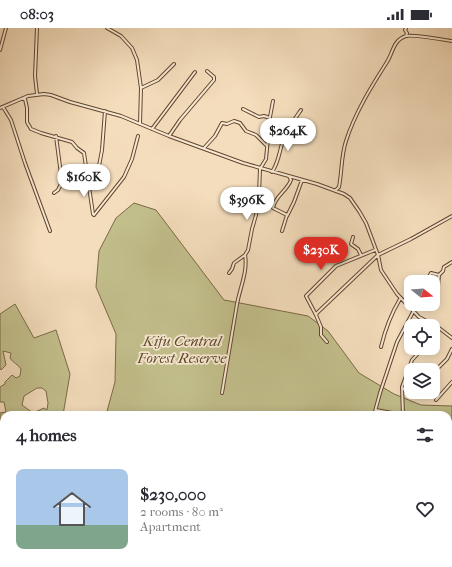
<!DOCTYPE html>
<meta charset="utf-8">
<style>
body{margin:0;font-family:"IM FELL French Canon",serif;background:#f2f2f3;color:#2b2b33;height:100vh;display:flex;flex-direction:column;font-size:15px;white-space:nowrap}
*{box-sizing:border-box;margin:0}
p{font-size:13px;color:#7c7c81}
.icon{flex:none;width:22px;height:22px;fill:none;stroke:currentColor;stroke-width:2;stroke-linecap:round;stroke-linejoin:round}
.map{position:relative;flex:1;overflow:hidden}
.side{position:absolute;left:0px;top:383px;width:452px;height:156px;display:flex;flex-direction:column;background:#fff;border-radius:12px 12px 0 0;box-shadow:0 2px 10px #0003}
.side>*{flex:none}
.needle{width:26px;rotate:107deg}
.buttons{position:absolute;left:404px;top:247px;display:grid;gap:8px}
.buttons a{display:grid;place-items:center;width:36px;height:36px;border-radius:8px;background:#fff;box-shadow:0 2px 10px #0003;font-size:20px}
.price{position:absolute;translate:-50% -34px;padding:0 9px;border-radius:14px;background:#fff;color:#222;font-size:13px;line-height:26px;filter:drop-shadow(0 1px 2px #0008)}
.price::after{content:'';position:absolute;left:50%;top:24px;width:12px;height:9px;margin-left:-6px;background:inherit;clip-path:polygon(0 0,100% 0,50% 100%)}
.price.current{background:#d93025;color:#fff}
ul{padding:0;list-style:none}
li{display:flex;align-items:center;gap:12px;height:100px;padding:0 16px}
li span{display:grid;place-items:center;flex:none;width:112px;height:80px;border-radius:8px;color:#555}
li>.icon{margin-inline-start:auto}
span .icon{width:48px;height:48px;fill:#fffc;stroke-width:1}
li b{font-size:17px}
h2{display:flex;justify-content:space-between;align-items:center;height:48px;padding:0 16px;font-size:17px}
.status{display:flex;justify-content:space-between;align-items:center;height:28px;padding:0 20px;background:#fff;direction:ltr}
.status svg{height:11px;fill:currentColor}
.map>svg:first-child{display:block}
</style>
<div class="status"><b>08:03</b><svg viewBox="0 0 49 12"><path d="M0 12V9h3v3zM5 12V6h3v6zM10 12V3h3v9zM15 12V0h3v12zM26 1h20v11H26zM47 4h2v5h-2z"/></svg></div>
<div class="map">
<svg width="452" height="539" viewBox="0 0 452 539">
<rect width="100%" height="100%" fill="#f4ddbc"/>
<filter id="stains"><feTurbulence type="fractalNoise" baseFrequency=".005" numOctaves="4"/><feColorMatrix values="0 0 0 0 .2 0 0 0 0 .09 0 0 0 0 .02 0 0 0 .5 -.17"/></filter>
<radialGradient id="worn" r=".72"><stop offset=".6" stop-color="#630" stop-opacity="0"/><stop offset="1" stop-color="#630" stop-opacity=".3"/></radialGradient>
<path fill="#c2bf8c" stroke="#7a6a46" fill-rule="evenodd" d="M134 175 156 182 224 272 308 288 328 303 359 345 394 366 421 377 452 378V539H158V535H448V387H106L115 354 116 306 96 259 99 223 116 190Z
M15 276 34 310 56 302 70 346 63 387H4V398L0 399V385L6 384 4 374H0V359L5 356V354L12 347 16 350 20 348 21 341C18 336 13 335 10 330L11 325 3 323 6 337 1 342 0 340V286ZM37 360H42L46 363 48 375 47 382 44 380 33 385 22 377 24 368Z
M3 455 4 456V505L0 504V458Z
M81 535H112V539H90Z"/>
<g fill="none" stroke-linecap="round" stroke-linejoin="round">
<path stroke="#72786b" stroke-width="1" d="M448 458 452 460
M0 464 4 466
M0 518 4 517
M68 535 74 539
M166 535 170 539
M222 535V537L224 539
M251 535 253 539
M196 539 197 537 201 535
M227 539 234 536V539
M244 539 248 535
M255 539H259V535"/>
<g stroke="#62462f" stroke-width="4">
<path id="minor" d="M107 0 121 8 132 20 137 32 141 60 140 96
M406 0 405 2 407 5 406 8
M0 22 6 0
M141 60 158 52 174 36
M37 66 35 48 37 0
M23 71H25L27 80V94L31 101 41 105 72 114 77 120 84 125 93 186 94 187 124 149 132 131 138 108
M3 79 11 92 25 135 50 203
M0 80 28 68 44 66 51 67 70 74 121 88 169 108 243 135 317 156 344 166 350 170 359 183 366 195 378 227 381 242 397 266 419 289 439 300 452 310
M270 89 273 73
M152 101 195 44
M169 108 180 92 214 52V49L207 43
M204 120 215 108 222 95 227 96 234 93 240 95 246 103 256 107 267 118
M272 144C280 132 279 122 284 110 288 100 294 92 301 82
M96 154 102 122 105 83
M336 162 339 159C342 144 341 128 346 113 355 85 371 59 387 34 393 25 393 12 406 8 413 6 444 12 452 13
M54 165 58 162 62 154 56 108
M287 188 294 174 302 152
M282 203 287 187 273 180C275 168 287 163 291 152L289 148
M353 209 351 216 358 221 361 227
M229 245 232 241 234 235 245 227 248 222 252 201 256 187 259 166 260 141 266 131 270 90 264 88 259 89 243 81
M426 254 431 245 439 247 443 243 444 239 452 234
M433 256 438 258 439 247
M316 287 306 268 336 238 375 222
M433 308 439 300
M327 314 321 307V299L316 287 317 285 378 227 411 211 452 188
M381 319C385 302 391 286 400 271
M433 345 447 331 452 321
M403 360 409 367 414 364
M222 365C227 335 232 305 237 276 240 260 248 243 245 227
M436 372 452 354
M376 382 403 387
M374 387 380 365 397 314 413 284
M403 387 402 359 412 332 423 320
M419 387 422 385 428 387
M0 438 4 442
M7 539 11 535"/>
</g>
<use href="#minor" stroke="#f8e9d3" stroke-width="2"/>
</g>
<g text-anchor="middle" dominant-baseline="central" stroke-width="3.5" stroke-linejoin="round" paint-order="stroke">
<g font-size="15" font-style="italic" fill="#5d472a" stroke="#f8e9d3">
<text x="182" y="313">Kifu Central<tspan x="182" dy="17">Forest Reserve</tspan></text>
</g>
</g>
<rect width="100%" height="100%" filter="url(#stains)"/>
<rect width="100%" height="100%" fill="url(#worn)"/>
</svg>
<div class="buttons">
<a><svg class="needle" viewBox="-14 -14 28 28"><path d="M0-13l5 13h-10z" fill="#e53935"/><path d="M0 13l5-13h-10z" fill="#7c7c81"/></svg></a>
<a><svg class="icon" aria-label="locate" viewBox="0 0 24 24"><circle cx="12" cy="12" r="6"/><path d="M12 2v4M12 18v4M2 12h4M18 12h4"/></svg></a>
<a><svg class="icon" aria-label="layers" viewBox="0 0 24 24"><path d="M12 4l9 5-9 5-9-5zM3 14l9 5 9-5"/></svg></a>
</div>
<b class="price" style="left:288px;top:124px">$264K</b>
<b class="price" style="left:84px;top:170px">$160K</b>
<b class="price" style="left:247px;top:193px">$396K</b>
<b class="price current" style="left:321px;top:243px">$230K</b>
<section class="side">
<h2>4 homes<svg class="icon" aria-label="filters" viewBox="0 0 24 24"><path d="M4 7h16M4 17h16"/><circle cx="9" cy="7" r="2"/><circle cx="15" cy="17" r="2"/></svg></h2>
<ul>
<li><span style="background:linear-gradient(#a9c7e8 70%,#7fa58c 0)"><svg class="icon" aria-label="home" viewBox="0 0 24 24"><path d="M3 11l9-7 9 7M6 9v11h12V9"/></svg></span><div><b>$230,000</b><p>2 rooms · 80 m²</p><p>Apartment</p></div><svg class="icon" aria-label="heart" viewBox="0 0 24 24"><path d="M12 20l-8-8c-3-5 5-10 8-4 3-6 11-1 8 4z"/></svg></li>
</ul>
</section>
</div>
